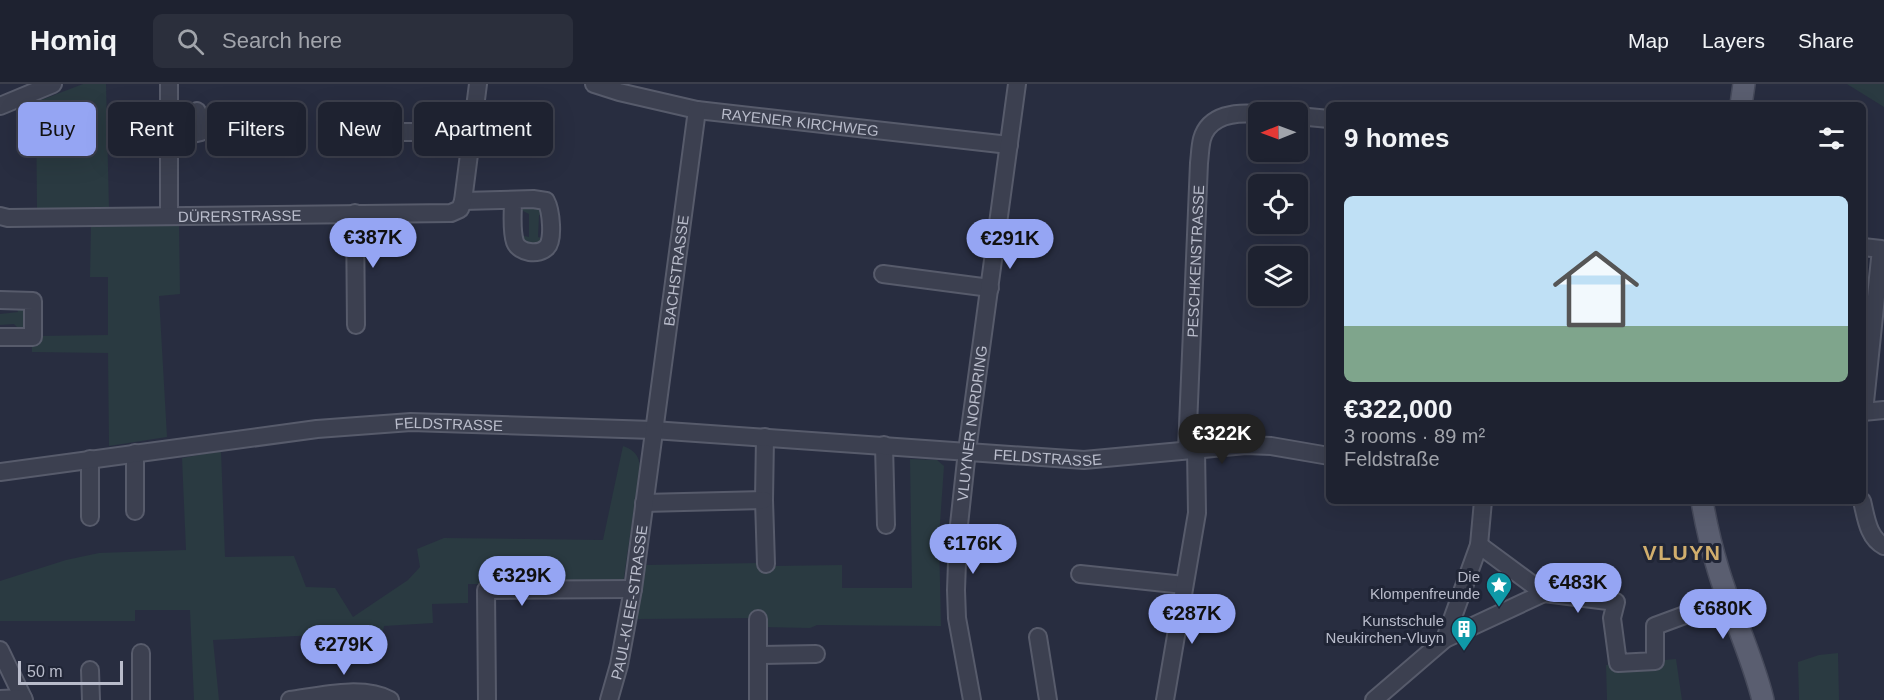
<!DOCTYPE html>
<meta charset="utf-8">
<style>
body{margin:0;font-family:Helvetica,sans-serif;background:#2b2f3c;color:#f1f3f6;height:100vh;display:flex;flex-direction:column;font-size:22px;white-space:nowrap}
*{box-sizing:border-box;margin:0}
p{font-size:20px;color:#a1a4ab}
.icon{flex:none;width:33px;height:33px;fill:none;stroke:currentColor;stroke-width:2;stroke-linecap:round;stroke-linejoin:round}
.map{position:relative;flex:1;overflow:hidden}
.sheet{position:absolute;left:1326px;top:18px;width:540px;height:402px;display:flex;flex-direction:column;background:#1e2230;border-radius:9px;box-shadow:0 6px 24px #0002,0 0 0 2px #3c3f4c}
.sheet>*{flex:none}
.top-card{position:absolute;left:18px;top:18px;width:570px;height:54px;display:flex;gap:12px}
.needle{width:39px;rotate:269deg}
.fabs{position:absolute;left:1248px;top:18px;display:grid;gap:12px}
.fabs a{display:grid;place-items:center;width:60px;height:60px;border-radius:9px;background:#1e2230;box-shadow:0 6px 24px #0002,0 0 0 2px #3c3f4c;font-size:30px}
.scale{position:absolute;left:18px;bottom:15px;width:105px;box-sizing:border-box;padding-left:6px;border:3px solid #b9bccb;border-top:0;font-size:16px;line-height:21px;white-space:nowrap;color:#b9bccb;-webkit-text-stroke:4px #202536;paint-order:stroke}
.price{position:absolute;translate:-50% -51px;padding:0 14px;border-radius:21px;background:#95a5f3;color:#111;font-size:20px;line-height:39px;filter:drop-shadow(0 2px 3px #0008)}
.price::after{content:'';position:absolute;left:50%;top:36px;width:18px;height:14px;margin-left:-9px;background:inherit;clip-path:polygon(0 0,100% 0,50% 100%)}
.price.on{background:#222;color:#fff}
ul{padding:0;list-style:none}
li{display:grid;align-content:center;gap:12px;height:318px;padding:0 18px}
li span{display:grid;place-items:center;height:186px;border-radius:9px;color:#555}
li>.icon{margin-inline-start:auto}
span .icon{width:108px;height:108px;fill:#fffc;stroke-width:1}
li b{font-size:26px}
h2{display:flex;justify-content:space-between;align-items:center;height:72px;padding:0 18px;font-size:26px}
.tag{padding:0 21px;border-radius:9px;background:#1e2230;box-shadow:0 6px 24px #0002,0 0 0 2px #3c3f4c;font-size:21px;line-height:54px}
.tag.on{background:#95a5f3;color:#111}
header{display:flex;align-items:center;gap:36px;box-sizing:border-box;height:84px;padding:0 30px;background:#1e2230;border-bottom:2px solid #3c3f4c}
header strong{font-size:28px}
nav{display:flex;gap:33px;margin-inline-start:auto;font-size:21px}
.search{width:420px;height:54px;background:#2b2f3c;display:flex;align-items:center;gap:15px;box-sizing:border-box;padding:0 21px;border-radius:9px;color:#a1a4ab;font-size:22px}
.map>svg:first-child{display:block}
</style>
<header>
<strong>Homiq</strong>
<div class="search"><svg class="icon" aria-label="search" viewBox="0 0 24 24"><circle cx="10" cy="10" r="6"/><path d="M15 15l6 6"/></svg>Search here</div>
<nav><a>Map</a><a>Layers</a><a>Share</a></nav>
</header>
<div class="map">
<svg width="1884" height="616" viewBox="0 0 1884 616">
<rect width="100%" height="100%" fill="#282d40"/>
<path fill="#2a3a41" d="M83 0H106L109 125H37L36 18Z
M1847 0H1884V23Z
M176 38a8 8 0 1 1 16 0a8 8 0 1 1-16 0Z
M541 119 547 134 539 131 538 153 547 156 532 165 519 151 529 153V130L519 125 523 120Z
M179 140 180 210 159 212 167 353 109 362 108 269 32 268V258L37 252 108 251V193H90L91 141Z
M15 220 27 226V244L22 248 14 240 0 241V230L18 228Z
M623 362C634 366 639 371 640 383L623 500H468V519L432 520 433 539 384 542 383 548 213 556 219 616H194L190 526H135V537H0V497L66 476 99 469 186 466 182 374 221 367 225 473 294 472 306 503 335 504 353 533 408 496 420 483 417 465 444 454 603 456Z
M910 375 937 376 944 382 939 454 941 542 817 541 810 544 761 543V534L637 535 645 481 760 479 773 482 842 481V504H912Z
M1838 569 1839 616H1799L1798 578 1819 571Z
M1676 575 1682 616H1607L1606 581Z"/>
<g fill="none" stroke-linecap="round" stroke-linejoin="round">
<g stroke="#575b6b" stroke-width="20">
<g id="minor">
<path d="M169 0V132"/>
<path id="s1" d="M594 0 619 8 697 26 1009 61"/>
<path d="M0 22 53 0"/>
<path d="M1298 32 1329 35"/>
<path d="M345 45 405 48H472"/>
<path d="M169 52H184L201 48 202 38 197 27"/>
<path d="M463 117 533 115 546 117C551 126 554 156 547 163 539 172 519 169 515 158 511 146 513 129 513 116"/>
<path d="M355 129 356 241"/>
<path id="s2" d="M0 132 8 134 451 129 460 125 463 117 478 0"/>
<path d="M1863 163 1881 165 1864 328"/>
<path d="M883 190 990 204"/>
<path d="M0 216 33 217V253H0"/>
<path d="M1863 328 1884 326"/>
<path d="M765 353 764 416 766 480"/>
<path d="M884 361 886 441"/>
<path id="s3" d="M1187 366 1199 79C1200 71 1200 63 1202 55 1209 30 1237 28 1258 30"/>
<path d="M135 369V427"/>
<path d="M90 375V433"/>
<path id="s4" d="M0 388 317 345 411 338 653 346 1084 376 1246 361 1271 362 1329 372"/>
<path d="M1862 417C1866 433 1868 454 1884 462"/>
<path d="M644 419 764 416"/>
<path d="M1479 461 1544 509 1616 518 1612 534 1618 579 1655 577V542L1728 515"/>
<path d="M1080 490 1184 501"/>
<path d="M1038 553 1048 616"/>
<path d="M1445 555 1479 461 1483 417"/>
<path d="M0 566 24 616"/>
<path d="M141 569V616"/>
<path d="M758 571 816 570"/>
<path d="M90 586 91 616"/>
<path d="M0 615 23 614"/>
<path d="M290 616C319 612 363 601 390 616"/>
<path d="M487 616 486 506 633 505"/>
<path id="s5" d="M609 616 619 581 633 505 697 26"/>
<path d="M758 616V535"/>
<path id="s6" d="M972 616 957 534 956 506 958 450 967 367 1017 0"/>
<path d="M1165 616 1197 429 1196 365"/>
<path d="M1374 616 1445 555 1544 509 1564 494"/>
</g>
</g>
<g stroke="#45495a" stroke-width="24">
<path id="major" d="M1741 21 1744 0
M1702 417C1706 440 1711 462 1718 485 1731 529 1752 571 1763 616"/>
</g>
<use href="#minor" stroke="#3c4050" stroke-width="16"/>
<use href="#major" stroke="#5a5e70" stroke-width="21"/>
</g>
<defs>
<g id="sight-pin" transform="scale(1.35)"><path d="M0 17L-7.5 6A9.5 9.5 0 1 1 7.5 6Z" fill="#0f9aa8" stroke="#202536"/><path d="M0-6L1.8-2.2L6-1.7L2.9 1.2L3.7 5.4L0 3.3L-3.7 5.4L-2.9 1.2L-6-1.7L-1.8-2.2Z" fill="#fff"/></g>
<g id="building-pin" transform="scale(1.35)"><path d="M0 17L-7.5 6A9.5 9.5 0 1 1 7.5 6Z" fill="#0f9aa8" stroke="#202536"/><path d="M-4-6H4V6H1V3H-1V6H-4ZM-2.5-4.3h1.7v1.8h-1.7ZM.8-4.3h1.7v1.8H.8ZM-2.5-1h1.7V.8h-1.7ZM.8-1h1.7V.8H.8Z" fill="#fff"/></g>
</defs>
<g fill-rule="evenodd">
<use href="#sight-pin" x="1499" y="501"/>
<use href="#building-pin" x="1464" y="545"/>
</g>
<g text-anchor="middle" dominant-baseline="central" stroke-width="6" stroke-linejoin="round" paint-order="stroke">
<g font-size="15" fill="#b9bccb" stroke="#202536">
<text stroke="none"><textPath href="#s1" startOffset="210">RAYENER KIRCHWEG</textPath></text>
<text stroke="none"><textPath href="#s2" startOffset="240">DÜRERSTRASSE</textPath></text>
<text stroke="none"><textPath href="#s3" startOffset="189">PESCHKENSTRASSE</textPath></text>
<text stroke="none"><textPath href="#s5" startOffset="435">BACHSTRASSE</textPath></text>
<text stroke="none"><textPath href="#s6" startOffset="279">VLUYNER NORDRING</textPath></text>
<text stroke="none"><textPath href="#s4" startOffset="452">FELDSTRASSE</textPath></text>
<text stroke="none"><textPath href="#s4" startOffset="1052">FELDSTRASSE</textPath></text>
<text stroke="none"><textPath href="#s5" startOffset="100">PAUL-KLEE-STRASSE</textPath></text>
</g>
<g font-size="15" fill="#b9bccb" stroke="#202536" text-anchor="end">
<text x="1480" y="492">Die<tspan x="1480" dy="17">Klompenfreunde</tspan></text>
<text x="1444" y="536">Kunstschule<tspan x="1444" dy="17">Neukirchen-Vluyn</tspan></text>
</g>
<g font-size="21" font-weight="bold" letter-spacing="1.5" fill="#d1ae6d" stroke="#202536">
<text x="1682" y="468">VLUYN</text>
</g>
</g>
</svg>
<div class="fabs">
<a><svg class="needle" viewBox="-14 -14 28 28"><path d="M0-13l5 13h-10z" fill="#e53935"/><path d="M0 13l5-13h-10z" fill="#a1a4ab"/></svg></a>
<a><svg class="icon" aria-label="locate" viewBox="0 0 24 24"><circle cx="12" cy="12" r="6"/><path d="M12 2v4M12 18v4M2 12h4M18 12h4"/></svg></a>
<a><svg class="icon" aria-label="layers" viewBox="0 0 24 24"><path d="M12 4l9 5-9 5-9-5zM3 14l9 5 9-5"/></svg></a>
</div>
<div class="scale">50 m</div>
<b class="price" style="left:373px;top:185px">€387K</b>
<b class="price" style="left:1010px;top:186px">€291K</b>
<b class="price on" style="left:1222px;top:381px">€322K</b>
<b class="price" style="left:973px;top:491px">€176K</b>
<b class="price" style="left:522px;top:523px">€329K</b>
<b class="price" style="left:1578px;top:530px">€483K</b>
<b class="price" style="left:1723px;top:556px">€680K</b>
<b class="price" style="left:1192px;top:561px">€287K</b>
<b class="price" style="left:344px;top:592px">€279K</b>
<div class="top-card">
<a class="tag on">Buy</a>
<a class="tag">Rent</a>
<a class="tag">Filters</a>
<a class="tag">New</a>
<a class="tag">Apartment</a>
</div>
<section class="sheet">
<h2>9 homes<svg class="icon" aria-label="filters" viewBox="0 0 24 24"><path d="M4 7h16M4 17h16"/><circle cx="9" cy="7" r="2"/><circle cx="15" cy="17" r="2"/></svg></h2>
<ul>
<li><span style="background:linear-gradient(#bfe0f5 70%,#7fa58c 0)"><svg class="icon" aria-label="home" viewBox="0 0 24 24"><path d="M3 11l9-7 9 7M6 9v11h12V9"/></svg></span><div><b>€322,000</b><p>3 rooms · 89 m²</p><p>Feldstraße</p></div></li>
</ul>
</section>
</div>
